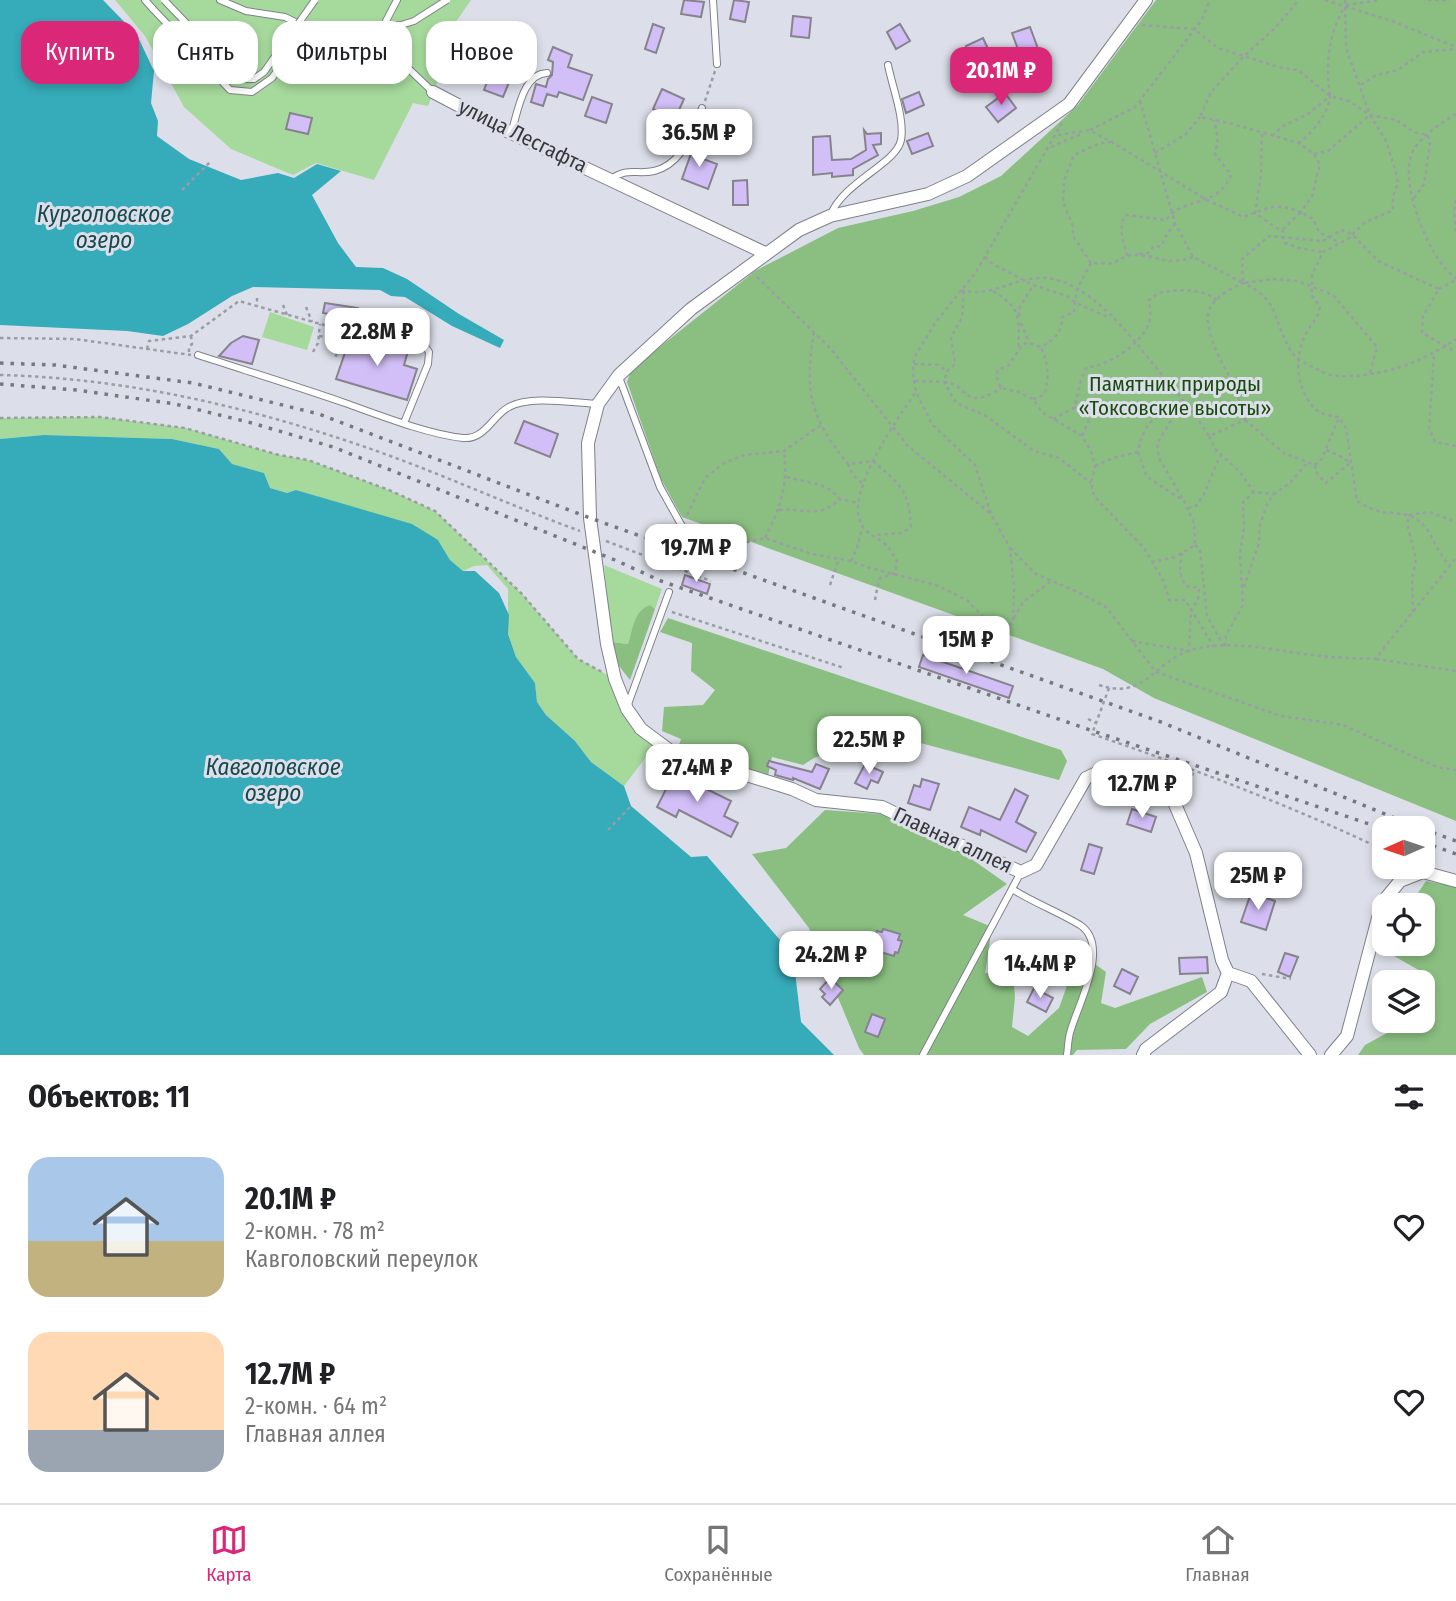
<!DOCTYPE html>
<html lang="ru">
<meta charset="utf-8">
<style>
body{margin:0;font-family:"Fira Sans Condensed",sans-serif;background:#f2f2f2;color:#202124;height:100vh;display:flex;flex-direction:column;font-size:26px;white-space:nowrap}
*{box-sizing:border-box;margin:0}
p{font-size:23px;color:#757577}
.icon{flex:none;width:38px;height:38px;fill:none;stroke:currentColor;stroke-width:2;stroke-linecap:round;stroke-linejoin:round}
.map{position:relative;height:1055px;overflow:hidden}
.drawer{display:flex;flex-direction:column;background:#fff;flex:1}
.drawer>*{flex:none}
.top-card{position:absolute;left:21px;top:21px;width:700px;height:63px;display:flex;gap:14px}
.needle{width:46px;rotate:267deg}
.fabs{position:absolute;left:1372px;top:816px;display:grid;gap:14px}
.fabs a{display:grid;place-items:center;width:63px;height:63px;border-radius:14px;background:#fff;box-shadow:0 4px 10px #0003;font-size:35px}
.price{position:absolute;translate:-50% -60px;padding:0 16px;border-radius:14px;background:#fff;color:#222;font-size:23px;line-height:46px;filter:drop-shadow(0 2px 4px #0008)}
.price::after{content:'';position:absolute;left:50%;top:42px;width:21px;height:16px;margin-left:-10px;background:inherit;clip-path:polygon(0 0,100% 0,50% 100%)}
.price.current{background:#db2777;color:#fff}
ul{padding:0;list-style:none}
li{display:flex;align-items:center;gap:21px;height:175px;padding:0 28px}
li span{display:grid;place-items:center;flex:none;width:196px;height:140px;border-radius:21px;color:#555}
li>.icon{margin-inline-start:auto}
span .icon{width:84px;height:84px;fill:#fffc;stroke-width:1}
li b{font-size:30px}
h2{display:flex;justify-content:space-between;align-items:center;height:84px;padding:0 28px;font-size:30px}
.pill{padding:0 24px;border-radius:21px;background:#fff;box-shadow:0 4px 10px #0003;font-size:24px;line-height:63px}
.pill.current{background:#db2777;color:#fff}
.tabs{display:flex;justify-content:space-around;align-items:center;height:98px;border-top:2px solid #e0e0e0;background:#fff;font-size:19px;color:#757577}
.tabs a{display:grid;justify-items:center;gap:4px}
.tabs .current{color:#db2777}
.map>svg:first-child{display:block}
</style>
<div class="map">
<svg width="1456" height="1055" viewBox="0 0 1456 1055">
<rect width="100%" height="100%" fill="#dcdfe9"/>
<path fill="#a6d99c" d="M115 0H471L453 26 457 31 428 106 413 103 374 180 316 163 293 175 231 149 184 107 145 36Z
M270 312 314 327 307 350 262 337Z
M100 417 185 428 279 455 308 460 389 490 435 511 522 594 578 659 615 679 627 709 658 741 624 786 591 762 575 741 546 715 537 702 535 683 516 657 508 634V589L487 565 474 566 463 571 450 560 438 540 352 507 296 490 287 493 270 488 264 473 232 464 219 449 172 439 44 435 0 439V418Z
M604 565 662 589 655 609 650 605C633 611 633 629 628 644L612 642Z"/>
<path fill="#8bbf81" d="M1156 0H1456V821L1154 698 1103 669 682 517 661 479 627 382 631 370 755 271 838 228 913 211 959 197 1001 176 1078 105Z
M650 605 655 609 630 680 619 666 612 642 628 644C633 629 633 611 650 605Z
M668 618 1061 750 1067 761 1059 780 883 733 814 758 803 765 772 757 768 776 678 748 681 739 662 731 664 707 703 705 715 690 691 671 692 643 660 632Z
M825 810 882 814 963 853 1007 884 963 915 992 927 985 973 1013 975 1015 997 1012 1027 1028 1036 1059 1008 1073 969 1092 962 1106 972 1101 1003 1115 1008 1202 977 1207 992 1150 1024 1126 1049 1077 1050 1073 1055H864L859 1048 809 928 752 854 786 848Z
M1426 881 1456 887V1055H1358L1365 1045 1411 1020H1423V1002L1429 976 1380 948 1384 942 1423 943V905H1410Z"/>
<path fill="#36abb9" d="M0 0H103L137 35 154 71 151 103 158 121 157 136 189 159 241 180 278 173 294 178 317 164 341 171 312 195 338 243 356 267 383 268 407 279 459 314 504 340 500 348 452 326 405 297 391 296 380 290 253 287 232 296 188 324 163 336 127 331 0 325Z
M44 435 172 439 219 449 232 464 264 473 270 488 287 493 296 490 412 524 438 540 450 560 463 571H475L499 593 509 615 508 634 516 657 535 683 537 702 546 715 575 741 591 762 624 786 631 806 691 857 707 856 793 955 801 1022 834 1055H0V439Z"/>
<path fill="#d2bff8" stroke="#86838c" stroke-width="2" d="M684 0 704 2 701 17 681 14Z
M734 0 749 2 745 22 730 19Z
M793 16 811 18 809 38 791 36Z
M653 24 664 28 656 53 645 49Z
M900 24 910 41 896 49 887 32Z
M1030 27 1041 57 1023 63 1012 33Z
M983 38 994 62 977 70 966 46Z
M553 47 572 55 568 67 592 75 583 100 559 92 557 97 547 94 543 106 531 102 536 84 546 87 548 79 552 75 553 62 548 60Z
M491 72 510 80 503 97 484 90Z
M662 89 684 99 675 119 653 109Z
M919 92 924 105 906 113 902 99Z
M1005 93 1016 108 998 122 986 107Z
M592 97 612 104 606 123 585 116Z
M290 113 312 118 308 134 286 129Z
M864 130 867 134 881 133V144L873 145 878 155 853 169V175L832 177V173L813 175V137L830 136 832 160 851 159 866 150Z
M928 133 933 146 912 154 907 141Z
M694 145 706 150 703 159 717 164 708 189 682 179Z
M747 180 748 205H733V181Z
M325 303 358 308 356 319 323 313Z
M351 335 408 351 404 365 417 369 407 400 336 379Z
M243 336 259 340 252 364 219 356 231 343Z
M524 421 558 434 550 457 515 443Z
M685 575 710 584 707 594 682 585Z
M923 655 1013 686 1009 698 919 667Z
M769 761 812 772 816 764 829 769 820 789 793 778V780L775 775 776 770 767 766Z
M865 764 883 772 878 783 871 780 867 789 855 783Z
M674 773 731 801 724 816 738 823 731 837 679 810 676 817 657 807Z
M922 779 939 784 930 810 908 803 914 785 920 787Z
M1015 789 1028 796 1016 822 1036 833 1026 852 981 830 980 835 961 827 969 807 1000 820Z
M1132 809 1156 817 1151 832 1127 824Z
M1089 844 1102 848 1094 874 1081 870Z
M1251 893 1275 901 1266 930 1241 922Z
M883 929 900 934 898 940 902 941 898 953 895 952 894 956 877 951 879 943 874 941 877 931 882 932Z
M1036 946 1056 948 1055 961 1034 959Z
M1285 953 1298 957 1290 977 1278 972Z
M1207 957 1208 973 1180 974 1179 958Z
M1122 969 1138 977 1130 994 1114 986Z
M830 978 843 990 830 1005 822 997 825 994 820 989Z
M1034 988 1053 998 1046 1012 1027 1002Z
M872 1014 885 1019 878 1037 865 1032Z"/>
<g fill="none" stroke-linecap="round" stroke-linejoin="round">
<g stroke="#7e818a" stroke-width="8">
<path id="lane" d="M145 0 153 9
M220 0 246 11 285 17 340 44 359 50 391 52 433 92
M713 0 717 64
M391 52 386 21 397 0
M511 133C518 113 522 74 547 73
M611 179C628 167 636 175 654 171 681 165 695 131 702 108
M831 214C844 182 897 163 901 140 905 119 892 86 888 65
M198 355C247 371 296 386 345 403 379 415 427 434 463 438 485 440 492 416 509 407 530 395 574 403 598 404
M619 377 660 487 683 528 685 540 682 548
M404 423 428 364 429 352 417 335
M627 707 669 592
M1012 889C1034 903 1059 912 1080 925 1112 946 1076 1008 1070 1033 1068 1040 1068 1048 1067 1055
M923 1055 1021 872"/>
</g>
<g stroke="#7e818a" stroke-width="14">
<path id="street" d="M1146 0 1069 104 967 176 928 194 830 216 799 230 691 309 619 375 598 404 588 443 590 518 607 644 615 679 627 709 641 729 672 752 792 789 816 800 882 807 962 846 1021 872 1036 865 1086 778 1101 771 1124 772 1153 783 1174 802 1196 853 1222 960 1228 973 1251 981 1310 1055
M433 92 511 133 765 253
M1143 1055 1146 1049 1221 992 1228 973
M1331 1055 1347 1036 1382 903 1400 881 1423 872 1456 881"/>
</g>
<path stroke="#9a9da4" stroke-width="2.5" stroke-dasharray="3.5 3.5" stroke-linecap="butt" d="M1325 0 1392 21 1456 47
M1345 0 1346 48 1370 115 1386 141 1395 169 1398 183 1393 196V210L1364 223 1348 239 1323 252 1312 275V296L1320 306C1319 317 1313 321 1308 330 1296 351 1295 374 1305 394 1313 411 1321 415 1339 417L1346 428 1357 501C1365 506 1373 510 1382 512 1395 514 1409 512 1419 521 1434 533 1435 552 1450 565
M1428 0H1450
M1346 5 1380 0
M1142 25 1194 29 1218 48 1282 68 1298 70 1330 96 1349 101 1370 115 1396 120 1414 132 1428 135 1430 144 1424 184 1414 198
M1361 85 1376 75 1398 70 1423 52 1456 49
M1330 95C1325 66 1329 31 1345 7
M705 101 715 71
M1140 101 1175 223 1193 257 1243 283 1275 279 1298 281 1333 295 1377 347 1370 373
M1456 114C1442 122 1423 135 1414 149 1398 177 1423 239 1441 263 1445 269 1451 274 1456 279
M1090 130 1135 107 1201 21 1210 0
M1262 134 1261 174 1255 213 1278 229H1283L1301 212 1313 219 1319 232 1340 243
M1058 135 1089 130 1112 142 1207 200 1243 217C1270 208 1272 202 1301 212L1312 196 1320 164 1314 154 1299 143 1229 123 1200 117 1211 92 1243 57 1275 28 1299 0
M1272 136 1283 126 1308 114 1330 96C1329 114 1312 132 1299 143
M1051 147 1083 133
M1155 153 1186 134 1200 117
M1314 154 1328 151 1370 115
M182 190 211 161
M1456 200 1454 212 1456 233
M1283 229 1282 237 1285 243 1299 248 1322 252
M1139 254 1148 253 1153 247 1162 246 1164 239 1175 223
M1127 256C1124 242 1117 227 1126 215L1166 220C1168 218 1171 214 1174 212 1194 198 1219 204 1231 175L1215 154 1218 138 1214 120
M985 257 991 263 1033 285 1067 296 1076 303 1110 318
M1193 257C1163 267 1159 254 1133 255 1125 255 1120 260 1113 263 1107 264 1097 263 1091 263L1077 289 1074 312 1062 317C1062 333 1054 340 1041 347L1029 343 1023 344 1008 366 999 369 996 375 1001 388 1019 392 1033 399 1042 412 1082 436 1091 451 1095 466 1091 483 1094 496 1144 548 1164 582 1169 600H1185L1214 647
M1091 263 1073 236V226L1063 202 1064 181 1074 155 1100 143 1112 142
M757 277 830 348 908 446 990 513
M1243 281 1242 259 1269 236 1323 241 1341 230 1352 234 1378 261 1439 289 1423 316 1422 333 1456 352
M1439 289 1456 280
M961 290C990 299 1016 276 1045 278 1093 281 1138 346 1166 380 1181 398 1197 416 1209 436L1245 420C1242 409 1239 398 1235 388 1226 369 1202 331 1209 310 1215 296 1231 289 1243 283 1282 301 1272 321 1291 351 1296 359 1305 363 1313 367 1320 371 1330 376 1338 376 1379 378 1424 362 1456 339
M964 291 962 318 951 337 955 364 947 371 944 382C970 384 962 413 1001 388
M993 291C1021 308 1020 318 1018 349
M257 298V306
M283 305 287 315
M306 307 312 322
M1019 316V309L1033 285
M1021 323 1029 343
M814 332C804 392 810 417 848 464
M319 336C331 338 334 341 337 352
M0 338 75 339 191 355
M147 349 149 341 191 336 239 301 342 330 346 335 342 349 337 352 335 359
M189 352V347L192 344 191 336
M313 352 318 343 320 324
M1434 356 1429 428 1435 442 1456 446
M914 364 938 365 947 371
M0 375C125 378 250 407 368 448 440 473 509 505 580 531
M915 381 944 382 956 403 986 416 1034 451 1059 458 1091 483
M1033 399 1044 395C1050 378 1048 363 1041 347
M1074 408 1087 407 1092 413 1082 436
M0 418 100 417 185 428 279 455 308 460 389 490 435 511 522 594 578 659 602 672
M1053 419 1074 408C1079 393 1079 380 1087 367 1108 367 1142 343 1149 323 1151 316 1150 307 1149 300 1153 297 1158 293 1163 292 1177 289 1208 289 1217 301
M1245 420 1284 453 1315 465 1322 459 1339 417
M1209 436 1216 450 1239 471 1254 492 1274 494
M1138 452 1147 477 1184 501 1194 523 1195 545 1175 557 1153 562
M1315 465 1317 474 1326 483 1350 463 1342 457 1326 450
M1095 466 1113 458 1138 452C1144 420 1156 416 1183 401L1157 444 1159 458 1184 501
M787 477C804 482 830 483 839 499
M862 483 853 475 848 464 873 461C900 484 909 490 911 527L902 533 875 535
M1188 508 1196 506 1204 494 1220 456
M779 510C803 508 822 519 839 499L858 503
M687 515 705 478 724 463 745 455 784 451 821 425
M765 538C781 506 788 486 784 451
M606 541 711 581
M692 543 722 555
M1195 545 1200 550 1207 616 1224 646
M1010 548 1036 574 1078 592 1106 607 1156 672 1281 716 1343 725 1437 767 1456 770
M736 552 747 542 765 538 812 554 851 561 870 568 936 585 967 600 989 623 998 644
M851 561 857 548 862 528
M830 585 839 558
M1244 587 1259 543 1260 525 1267 504 1274 494 1290 483 1307 463
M875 600 879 579 895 573 897 561C893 555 890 548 884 543 877 538 868 534 863 527 841 497 898 418 916 392
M672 612 844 668
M1413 612 1412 579 1416 560 1407 523 1410 515 1429 512 1456 522
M1014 618 1023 602 1050 582
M1132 641 1189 651 1191 609 1198 601 1199 588 1186 586C1178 574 1180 566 1182 553
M999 644 1013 621 1014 588 1010 548 991 514 975 465 932 424 916 392 913 375 914 358 935 323 976 272 1062 123
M1225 646 1226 635 1243 605 1240 554 1244 527 1243 502 1254 492
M1376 659 1456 671
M1099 685C1145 701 1156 660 1191 650 1234 638 1278 652 1321 656 1339 658 1357 658 1375 659L1456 558
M1109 688 1092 734C1192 768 1289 805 1384 850
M1088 719 1096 723
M1181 794 1195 770
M608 830 631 806
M1262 974 1291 979"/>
<use href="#lane" stroke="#fff" stroke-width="6"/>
<use href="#street" stroke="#fff" stroke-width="12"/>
<path stroke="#76787e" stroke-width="3.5" stroke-dasharray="3.5 7" stroke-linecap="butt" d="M0 363 55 365 193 383 319 414 590 518 1161 722 1419 828
M0 384 77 390 175 404 252 423 333 447 615 560 661 581 1093 731 1384 829
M1423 829 1456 841
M1423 842 1456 854"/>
<g stroke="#7e818a" stroke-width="8" stroke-linecap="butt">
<path id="lane-bridge" d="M164 0 240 79H254L264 72 315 0
M153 9 230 90 252 92 272 78 300 38 315 29 401 25 414 21 447 0"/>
</g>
<use href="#lane-bridge" stroke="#fff" stroke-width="6"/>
</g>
<g text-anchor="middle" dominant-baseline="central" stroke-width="6" stroke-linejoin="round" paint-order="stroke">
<g font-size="21" fill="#37383c" stroke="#dcdfe9">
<text transform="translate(523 136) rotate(26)">улица Лесгафта</text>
<text transform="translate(953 840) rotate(25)">Главная аллея</text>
</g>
<g font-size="21" fill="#194c0e" stroke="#dcdfe9">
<text x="1175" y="384">Памятник природы<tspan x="1175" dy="24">«Токсовские высоты»</tspan></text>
</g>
<g font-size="23" font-style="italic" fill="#17494f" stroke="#dcdfe9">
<text x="104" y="214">Курголовское<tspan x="104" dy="26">озеро</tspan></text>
<text x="273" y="767">Кавголовское<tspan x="273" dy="26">озеро</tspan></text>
</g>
</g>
</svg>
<div class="fabs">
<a><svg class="needle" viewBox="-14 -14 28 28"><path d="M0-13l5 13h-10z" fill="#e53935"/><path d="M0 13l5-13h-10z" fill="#757577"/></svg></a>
<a><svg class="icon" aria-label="locate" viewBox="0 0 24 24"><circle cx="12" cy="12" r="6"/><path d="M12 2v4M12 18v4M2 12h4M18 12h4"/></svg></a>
<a><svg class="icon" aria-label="layers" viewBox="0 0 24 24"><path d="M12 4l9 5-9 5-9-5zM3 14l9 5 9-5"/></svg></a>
</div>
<b class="price current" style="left:1001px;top:107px">20.1M ₽</b>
<b class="price" style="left:699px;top:169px">36.5M ₽</b>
<b class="price" style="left:377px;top:368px">22.8M ₽</b>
<b class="price" style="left:696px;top:584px">19.7M ₽</b>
<b class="price" style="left:966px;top:676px">15M ₽</b>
<b class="price" style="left:869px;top:776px">22.5M ₽</b>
<b class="price" style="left:697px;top:804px">27.4M ₽</b>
<b class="price" style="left:1142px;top:820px">12.7M ₽</b>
<b class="price" style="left:1258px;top:912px">25M ₽</b>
<b class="price" style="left:831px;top:991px">24.2M ₽</b>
<b class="price" style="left:1040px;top:1000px">14.4M ₽</b>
<div class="top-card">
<a class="pill current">Купить</a>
<a class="pill">Снять</a>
<a class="pill">Фильтры</a>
<a class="pill">Новое</a>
</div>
</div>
<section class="drawer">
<h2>Объектов: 11<svg class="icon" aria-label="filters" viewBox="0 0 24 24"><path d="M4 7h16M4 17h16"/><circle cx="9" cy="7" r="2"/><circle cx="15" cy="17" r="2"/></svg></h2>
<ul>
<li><span style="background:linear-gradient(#a9c7e8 60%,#c2b280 0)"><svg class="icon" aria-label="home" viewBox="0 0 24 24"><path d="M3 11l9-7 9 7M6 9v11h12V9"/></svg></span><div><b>20.1M ₽</b><p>2-комн. · 78 m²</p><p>Кавголовский переулок</p></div><svg class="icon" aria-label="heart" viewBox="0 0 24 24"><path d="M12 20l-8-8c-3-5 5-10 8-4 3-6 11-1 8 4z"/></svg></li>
<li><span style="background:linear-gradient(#ffd9b3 70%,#9aa5b1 0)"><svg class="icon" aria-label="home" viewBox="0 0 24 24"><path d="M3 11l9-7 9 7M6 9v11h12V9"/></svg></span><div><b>12.7M ₽</b><p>2-комн. · 64 m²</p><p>Главная аллея</p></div><svg class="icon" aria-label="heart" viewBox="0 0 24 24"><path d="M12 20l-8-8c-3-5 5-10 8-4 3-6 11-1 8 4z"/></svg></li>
</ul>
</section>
<nav class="tabs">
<a class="current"><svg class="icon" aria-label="map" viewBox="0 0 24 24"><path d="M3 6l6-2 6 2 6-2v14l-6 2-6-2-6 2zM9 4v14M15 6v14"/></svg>Карта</a>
<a><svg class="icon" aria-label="saved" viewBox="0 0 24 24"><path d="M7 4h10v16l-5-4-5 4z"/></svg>Сохранённые</a>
<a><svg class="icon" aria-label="home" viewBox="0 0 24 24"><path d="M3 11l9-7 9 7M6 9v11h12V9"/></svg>Главная</a>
</nav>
